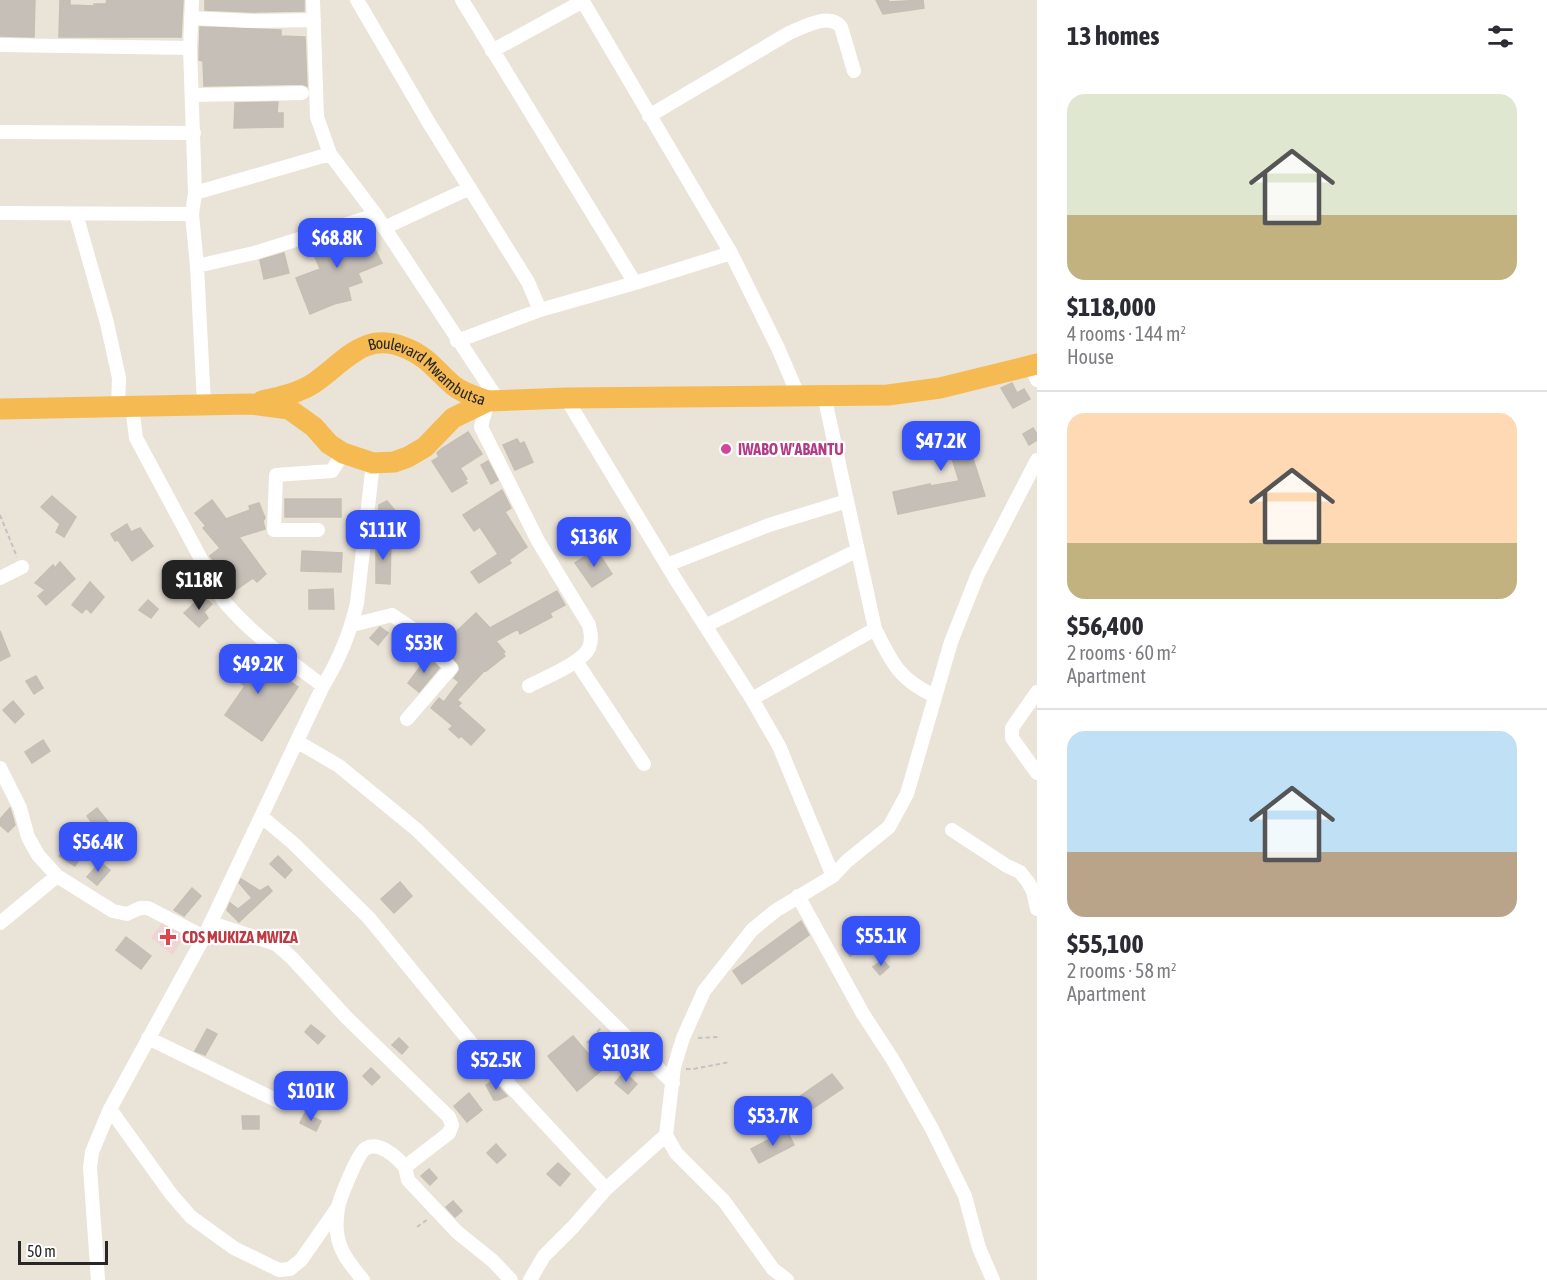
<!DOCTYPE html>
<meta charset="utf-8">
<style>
body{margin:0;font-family:"Asap Condensed",sans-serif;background:#f2f2f3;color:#2b2b33;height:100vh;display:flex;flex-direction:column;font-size:22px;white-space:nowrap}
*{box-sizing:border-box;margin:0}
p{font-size:20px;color:#7c7c81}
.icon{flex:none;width:33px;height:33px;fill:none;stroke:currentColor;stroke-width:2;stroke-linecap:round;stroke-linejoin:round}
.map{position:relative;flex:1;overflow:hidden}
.panel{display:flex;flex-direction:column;background:#fff;width:510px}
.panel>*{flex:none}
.scale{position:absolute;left:18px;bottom:15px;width:90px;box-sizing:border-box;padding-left:6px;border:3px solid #272727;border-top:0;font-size:16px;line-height:21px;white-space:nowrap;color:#272727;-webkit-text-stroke:4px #fff;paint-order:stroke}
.price{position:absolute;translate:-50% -51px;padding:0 14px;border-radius:12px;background:#3652f9;color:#fff;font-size:20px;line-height:39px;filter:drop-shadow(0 2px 3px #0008)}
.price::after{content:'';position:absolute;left:50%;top:36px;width:18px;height:14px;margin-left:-9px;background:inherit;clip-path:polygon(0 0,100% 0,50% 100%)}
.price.selected{background:#222;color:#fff}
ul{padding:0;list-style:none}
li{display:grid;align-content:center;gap:12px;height:318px;padding:0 30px}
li+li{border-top:2px solid #e1e1e2}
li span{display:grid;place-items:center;height:186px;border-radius:18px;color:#555}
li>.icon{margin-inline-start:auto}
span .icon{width:108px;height:108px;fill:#fffc;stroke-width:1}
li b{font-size:26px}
h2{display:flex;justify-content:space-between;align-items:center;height:72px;padding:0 30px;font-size:26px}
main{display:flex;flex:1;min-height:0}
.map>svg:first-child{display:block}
</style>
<main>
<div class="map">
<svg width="1037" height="1280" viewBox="0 0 1037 1280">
<rect width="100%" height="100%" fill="#eae3d8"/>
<path fill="#f1d4d4" d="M165 919 184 936 173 955 151 938Z"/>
<path fill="#c5bfb8" stroke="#c5bfb2" stroke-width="1.5" d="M0 0H35L34 37 0 36Z
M60 0H70V5L94 6V4H106L107 0H183L181 37H59Z
M205 0H304V11L253 12 205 10Z
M876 0H888L889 2 923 0 924 8 883 14Z
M200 27 281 30V36L305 37 307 86 302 84 204 86 203 61 199 60Z
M278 102 277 113H283V127L234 128 235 103Z
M364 228 382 263 358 273 362 282 348 287 351 300 334 304 310 314 296 278 320 269 310 245Z
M284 253 289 273 264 279 260 260Z
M1012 383 1017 393 1024 389 1030 399 1013 408 1001 388Z
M946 423 950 438 964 431 985 496 898 514 893 492 930 484V486L959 481 947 442 913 450 911 442H905L903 432Z
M1033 428 1037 434V440L1029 445 1023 434Z
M468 432 482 454 460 468 467 479 465 480 467 483 452 492 432 461 439 457 437 453 441 449Z
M517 439 520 444 524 442 533 462 515 470 503 445Z
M488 461 498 480 491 484 481 465Z
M502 490 511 508 505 512 527 547 509 560 511 563 479 583 471 572 498 554 480 527 474 531 463 515Z
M52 496 76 517 64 537 56 532 60 524 41 507Z
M285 499H341V517H285Z
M212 500 226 519 250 510 249 506 259 503 265 518 263 521 265 529 239 537 266 574 257 582 253 578 230 594 225 585 229 583 221 566 219 568 210 556 220 548 203 528 206 526 195 513Z
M387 501 397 513 384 523 378 518 379 505Z
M127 524 131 532 140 528 153 546 132 561 118 540 115 541 111 534Z
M376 539H391L390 584 376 583Z
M596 549 612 574 592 587 575 563Z
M302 551 342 553 341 572 301 571Z
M60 562 75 579 46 605 38 596 45 590 35 583 53 565 55 568Z
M90 582 104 597 91 613 86 608 82 613 72 605Z
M333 589 334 609H309V590Z
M557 591 565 605 550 613 552 617 520 634 518 629 496 641 505 652 503 653 505 656 486 671 485 670 457 700 461 703 458 706 485 730 471 745 461 736 459 738 449 729 453 726 431 708 439 698 444 702 459 682 454 678 460 670 459 665 442 645 476 613 490 628Z
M202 596 212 604 204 612 208 618 199 627 184 613Z
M148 600 158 609 151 618 139 610Z
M380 627 388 633 378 645 370 638Z
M0 631 10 656 0 661Z
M243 651 252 658 255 655 282 677 283 676 298 687 262 741 225 715 245 686 226 671Z
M428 656 439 668 419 692 408 683Z
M36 676 43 688 34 694 26 681Z
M13 701 24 714 15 723 3 710Z
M43 740 50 751 32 763 25 752Z
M10 808 15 825 8 832 0 825V819Z
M97 808 124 842 110 853 101 841 104 839 87 816Z
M68 841 84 850 75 866 59 856Z
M278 856 292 870 285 878 270 864Z
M100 862 110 870 97 885 87 877Z
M241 879 260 891 268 886 272 891 239 922 227 910 230 903 238 909 252 898 239 883Z
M400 882 412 896 394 913 381 899Z
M192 888 201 896 184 916 174 910Z
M801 921 809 935 742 984 733 971Z
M863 930 871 941 850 956 842 945Z
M126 937 151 956 141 969 116 950Z
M883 960 889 967 880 975 873 967Z
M311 1025 325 1036 318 1044 305 1032Z
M207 1029 217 1034 205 1055 195 1051Z
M573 1036 602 1070 577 1091 548 1056Z
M399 1038 408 1047 402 1054 392 1045Z
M371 1068 380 1077 372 1085 363 1076Z
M624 1072 637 1084 628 1094 615 1083Z
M832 1074 843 1088 809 1111 799 1097Z
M493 1081 507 1096 498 1100H494L486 1085Z
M469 1093 482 1110 467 1122 454 1106Z
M305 1113 321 1121 316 1131 300 1123Z
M242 1116H259V1129H243Z
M787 1130 794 1145 759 1163 751 1149Z
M496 1144 506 1155 497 1163 487 1153Z
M558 1163 570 1174 560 1186 547 1174Z
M429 1169 437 1178 430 1185 421 1176Z
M453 1201 462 1211 455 1217 446 1207Z"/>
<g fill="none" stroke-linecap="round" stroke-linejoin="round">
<path stroke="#c3c3c3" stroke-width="2" stroke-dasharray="4.5 3" stroke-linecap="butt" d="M0 515 17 557
M698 1038 718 1037
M587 1043 601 1028
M686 1069H693L730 1062
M417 1227 428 1219"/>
<path stroke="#fff" stroke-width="14" d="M192 0 190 48 195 193 192 214 197 266 204 404
M313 0 317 117 330 154 376 215 498 400
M357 0 429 123 528 282 540 310
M462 0 635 283
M582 0 731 253 778 348 799 397
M191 18 253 21 314 20
M0 45 190 48
M492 51 583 1
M193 95 302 93
M649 116 789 33C804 27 829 12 841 27L854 71
M0 132 194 133
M195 193 330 154
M0 213 192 214
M76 214 107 323 119 378 118 407
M384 228 470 188
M197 266 254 253 376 215
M457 341 540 310 635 283 731 253
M1031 366 1037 380
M824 395 875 629C892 663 899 680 935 696
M566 398 676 580 752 699 779 746 833 876
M488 401 481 427 538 541 589 625C591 634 592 640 589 648 582 663 544 678 529 686
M132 406 136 438 223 600C251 634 287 659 323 686
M318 530H274L276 475 332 471 343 453
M667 565 769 525 847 501
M0 578 22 567
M352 625 392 615 416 631 451 668 407 719
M705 626 858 550
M576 661 644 764
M1037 692 1012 728V738L1037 773
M752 699 875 629
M298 742 339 766 417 830 673 1083
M0 768 20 808 28 837 38 855 57 876 113 911 127 914 140 908H148L204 937
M262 817 293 843 369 918 476 1049 606 1189 666 1135
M952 830 1007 866 1020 872 1028 882 1033 891 1037 909
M798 896 863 1014 893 1060 932 1129 965 1196 979 1248 993 1280
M0 923 57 876
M211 923 276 944 292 958 347 1018 449 1117 452 1125 449 1133 405 1167 408 1180 457 1232 493 1261 511 1280
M148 1038 280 1102
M110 1109 171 1194 191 1217 234 1248 279 1270 290 1269 301 1260 338 1207
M98 1280 90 1168 92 1152 110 1109 204 937 323 686C339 660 350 634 357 603L373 463
M363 1280C351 1265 339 1252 337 1232 336 1225 337 1215 338 1208 340 1198 357 1155 365 1149 378 1140 397 1157 405 1167
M530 1280 544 1256 573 1227 606 1189
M787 1280 773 1269 724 1201 676 1153 666 1135 674 1067 683 1038 704 991 752 930 775 911 833 876 847 861 889 827 907 794 951 642 978 574 1037 460"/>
<g stroke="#f6ba53" stroke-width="21">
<path id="s1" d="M262 401C280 397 299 393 314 383 346 361 365 329 408 349 428 357 438 373 454 386 464 394 477 397 488 401"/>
<path d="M0 409 250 404 289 409 314 427 329 444 343 453 373 463 394 462 408 457 425 447 453 418 488 401 566 398 888 395 940 388 1037 364"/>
</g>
</g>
<circle fill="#d1479c" stroke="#fff" stroke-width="2" cx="726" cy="449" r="6"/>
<path fill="#e0444e" stroke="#fff" stroke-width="2" d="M165 928h6v6h6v6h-6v6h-6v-6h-6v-6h6z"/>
<g text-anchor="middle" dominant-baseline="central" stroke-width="4.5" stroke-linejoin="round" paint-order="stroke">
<g font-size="16" fill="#272727" stroke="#fff">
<text stroke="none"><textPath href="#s1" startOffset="189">Boulevard Mwambutsa</textPath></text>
</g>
<g font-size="16" font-weight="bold" fill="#b23c85" stroke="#fff" text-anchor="start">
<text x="738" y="449">IWABO W'ABANTU</text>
</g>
<g font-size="16" font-weight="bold" fill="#be3a42" stroke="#fff" text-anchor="start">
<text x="182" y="937">CDS MUKIZA MWIZA</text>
</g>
</g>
</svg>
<div class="scale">50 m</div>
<b class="price" style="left:337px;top:269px">$68.8K</b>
<b class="price" style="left:941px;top:472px">$47.2K</b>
<b class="price" style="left:383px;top:561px">$111K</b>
<b class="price" style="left:594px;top:568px">$136K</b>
<b class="price selected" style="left:199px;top:611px">$118K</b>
<b class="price" style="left:424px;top:674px">$53K</b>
<b class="price" style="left:258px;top:695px">$49.2K</b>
<b class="price" style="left:98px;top:873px">$56.4K</b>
<b class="price" style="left:881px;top:967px">$55.1K</b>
<b class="price" style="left:626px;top:1083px">$103K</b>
<b class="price" style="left:496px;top:1091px">$52.5K</b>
<b class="price" style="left:311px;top:1122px">$101K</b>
<b class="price" style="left:773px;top:1147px">$53.7K</b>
</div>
<section class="panel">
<h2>13 homes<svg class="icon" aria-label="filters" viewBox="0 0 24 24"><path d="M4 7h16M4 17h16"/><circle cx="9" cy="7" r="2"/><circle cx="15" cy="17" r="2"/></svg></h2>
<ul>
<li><span style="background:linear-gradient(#dfe7d0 65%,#c2b280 0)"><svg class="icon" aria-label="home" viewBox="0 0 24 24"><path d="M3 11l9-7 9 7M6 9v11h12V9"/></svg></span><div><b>$118,000</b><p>4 rooms · 144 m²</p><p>House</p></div></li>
<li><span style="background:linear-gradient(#ffd9b3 70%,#c2b280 0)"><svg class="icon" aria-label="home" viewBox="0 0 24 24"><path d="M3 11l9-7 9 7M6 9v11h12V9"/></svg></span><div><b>$56,400</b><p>2 rooms · 60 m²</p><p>Apartment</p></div></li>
<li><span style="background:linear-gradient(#bfe0f5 65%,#b9a48a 0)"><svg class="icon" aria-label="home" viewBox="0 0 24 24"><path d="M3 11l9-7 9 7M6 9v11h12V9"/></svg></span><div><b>$55,100</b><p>2 rooms · 58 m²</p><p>Apartment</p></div></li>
</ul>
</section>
</main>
